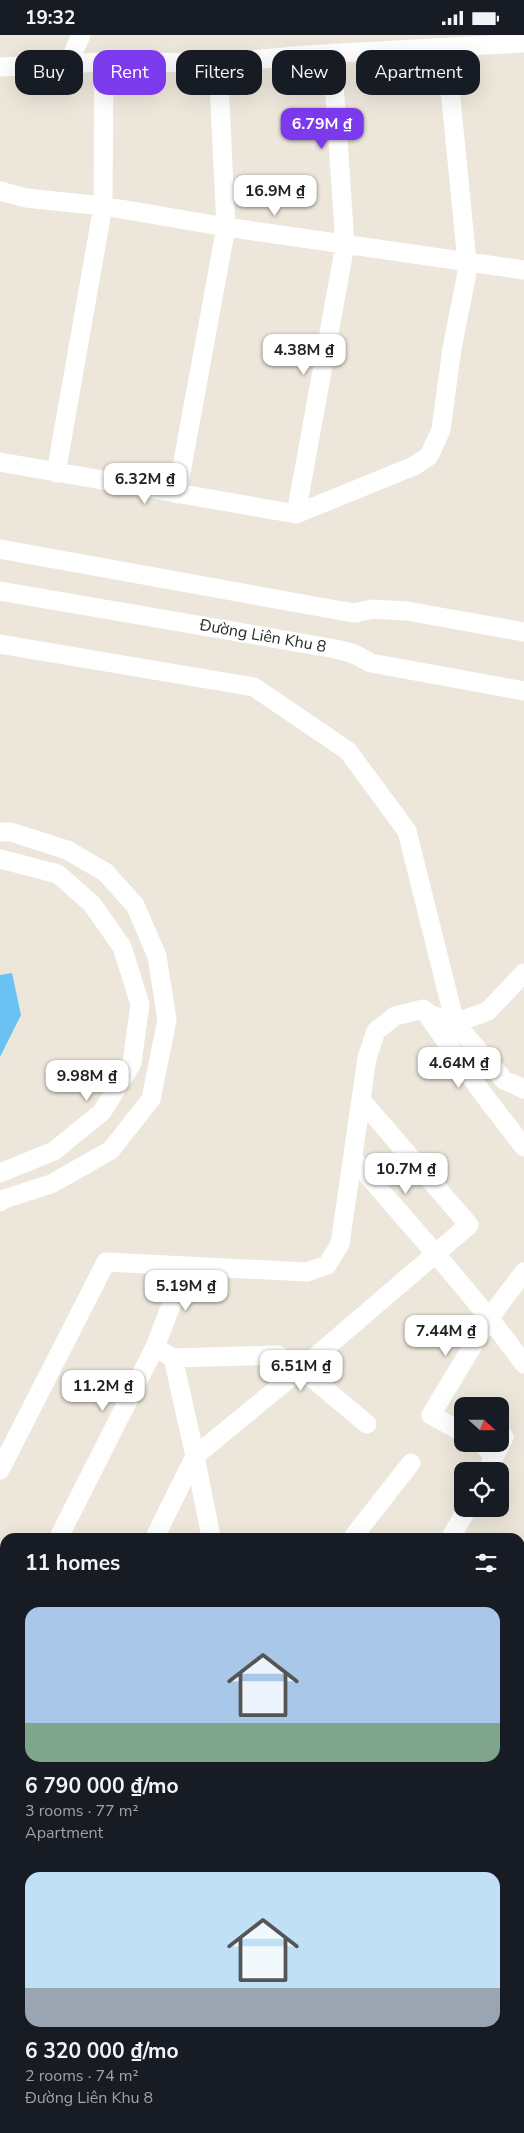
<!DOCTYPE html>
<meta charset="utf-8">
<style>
body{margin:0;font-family:"Nunito Sans",sans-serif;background:#20242c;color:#f1f3f6;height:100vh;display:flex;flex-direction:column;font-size:19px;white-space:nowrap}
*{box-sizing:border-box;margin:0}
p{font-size:16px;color:#9ea1a6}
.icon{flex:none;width:28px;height:28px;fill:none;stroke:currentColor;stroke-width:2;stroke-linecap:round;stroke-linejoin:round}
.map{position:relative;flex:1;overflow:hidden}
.details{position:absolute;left:0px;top:1498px;width:525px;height:601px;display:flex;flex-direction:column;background:#171b24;border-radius:15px 15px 0 0;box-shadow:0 5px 20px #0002}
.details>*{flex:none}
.banner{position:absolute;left:15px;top:15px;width:495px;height:45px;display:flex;gap:10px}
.needle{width:32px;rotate:111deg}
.fabs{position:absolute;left:454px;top:1362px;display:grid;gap:10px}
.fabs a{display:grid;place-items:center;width:55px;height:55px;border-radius:10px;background:#171b24;box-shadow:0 5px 20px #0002;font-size:25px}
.price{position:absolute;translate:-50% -42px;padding:0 11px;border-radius:10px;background:#fff;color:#222;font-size:16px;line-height:32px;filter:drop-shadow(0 1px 2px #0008)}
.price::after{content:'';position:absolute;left:50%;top:30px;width:15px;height:11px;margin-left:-8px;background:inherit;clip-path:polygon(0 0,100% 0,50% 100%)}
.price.selected{background:#7c3aed;color:#fff}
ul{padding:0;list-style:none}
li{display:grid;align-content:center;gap:10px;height:265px;padding:0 25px}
li span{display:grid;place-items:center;height:155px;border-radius:15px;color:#555}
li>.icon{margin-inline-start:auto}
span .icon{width:90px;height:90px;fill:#fffc;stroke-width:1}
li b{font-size:21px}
h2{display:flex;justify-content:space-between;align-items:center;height:60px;padding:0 25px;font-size:21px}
.pill{padding:0 18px;border-radius:15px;background:#171b24;box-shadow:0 5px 20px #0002;font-size:18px;line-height:45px}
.pill.selected{background:#7c3aed;color:#fff}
.status{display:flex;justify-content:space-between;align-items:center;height:35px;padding:0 25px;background:#171b24;direction:ltr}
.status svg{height:14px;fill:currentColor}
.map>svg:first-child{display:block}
</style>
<div class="status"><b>19:32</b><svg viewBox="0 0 49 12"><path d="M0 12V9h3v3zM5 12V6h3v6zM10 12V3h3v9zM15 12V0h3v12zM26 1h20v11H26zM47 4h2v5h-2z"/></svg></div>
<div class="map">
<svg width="524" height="2098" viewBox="0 0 524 2098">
<rect width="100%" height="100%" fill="#ede7db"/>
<path fill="#6ac2f3" d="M12 938 21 980 0 1022V940Z"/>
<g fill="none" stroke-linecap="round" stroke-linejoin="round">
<path stroke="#fff" stroke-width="19" d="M68 30 81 0
M0 32 104 27 218 28 305 20 524 8
M0 156 26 163 103 171 226 192 524 235
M0 427 296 479 414 431 429 421 441 395 452 313 466 243 467 227 446 13
M56 438 103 171 104 27
M177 459 226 192 218 28
M296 479 345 210 332 18
M0 514 342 576 355 578 372 574 407 576 524 597
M0 556 336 614 354 619 371 628 524 656
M0 609 254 652 348 716 407 796 455 988 504 1045 524 1054
M0 797H11L67 815 105 837 135 870 157 921 167 985 151 1064 111 1115 51 1149 4 1164 0 1167
M0 824 58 839 92 869 122 912 140 969 132 1028 102 1077 54 1116 0 1138
M424 975 483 1059 524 1112
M353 1123C410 1191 472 1257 524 1329
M155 1312 186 1231
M462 1397 431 1380 490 1282 524 1237
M483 1409 494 1423
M0 1435 106 1227 307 1237 327 1230 340 1209 367 1023 376 996 395 981 423 974 431 980 455 988 488 976 524 938
M487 1436 504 1402
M59 1502 155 1312 173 1323
M155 1502 195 1421 173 1323 278 1320 301 1334 367 1389
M211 1502 195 1421 301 1334 469 1190 361 1065
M353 1502 411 1428
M451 1502 467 1474
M0 1621 5 1611
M520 1624 524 1618
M520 1712 524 1708
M0 1766 5 1755
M520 1905 524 1909
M0 1969 5 1972
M520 2020 524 2012
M0 2024 5 2012
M0 2071 5 2079
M36 2094 45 2098
M286 2094 294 2098
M478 2098 481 2094"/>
</g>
<g text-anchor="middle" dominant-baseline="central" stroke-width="5" stroke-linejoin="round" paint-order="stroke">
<g font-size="16" fill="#2a2a2a" stroke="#fff">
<text transform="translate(263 601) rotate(10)">Đường Liên Khu 8</text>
</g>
</g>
</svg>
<div class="fabs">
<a><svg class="needle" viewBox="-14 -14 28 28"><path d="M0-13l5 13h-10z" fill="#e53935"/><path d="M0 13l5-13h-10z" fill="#9ea1a6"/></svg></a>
<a><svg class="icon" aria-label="locate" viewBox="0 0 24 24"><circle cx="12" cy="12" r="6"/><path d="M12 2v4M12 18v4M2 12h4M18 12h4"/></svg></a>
</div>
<b class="price selected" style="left:322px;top:115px">6.79M ₫</b>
<b class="price" style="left:275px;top:182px">16.9M ₫</b>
<b class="price" style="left:304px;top:341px">4.38M ₫</b>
<b class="price" style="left:145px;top:470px">6.32M ₫</b>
<b class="price" style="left:459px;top:1054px">4.64M ₫</b>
<b class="price" style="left:87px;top:1067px">9.98M ₫</b>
<b class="price" style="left:406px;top:1160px">10.7M ₫</b>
<b class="price" style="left:186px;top:1277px">5.19M ₫</b>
<b class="price" style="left:446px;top:1322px">7.44M ₫</b>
<b class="price" style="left:301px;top:1357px">6.51M ₫</b>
<b class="price" style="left:103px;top:1377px">11.2M ₫</b>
<div class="banner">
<a class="pill">Buy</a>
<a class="pill selected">Rent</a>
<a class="pill">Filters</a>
<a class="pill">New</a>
<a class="pill">Apartment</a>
</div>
<section class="details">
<h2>11 homes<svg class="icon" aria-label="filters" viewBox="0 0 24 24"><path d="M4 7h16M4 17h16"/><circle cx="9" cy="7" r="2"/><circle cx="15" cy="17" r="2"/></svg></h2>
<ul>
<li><span style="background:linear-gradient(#a9c7e8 75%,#7fa58c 0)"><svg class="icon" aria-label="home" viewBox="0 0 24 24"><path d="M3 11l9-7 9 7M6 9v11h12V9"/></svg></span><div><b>6 790 000 ₫/mo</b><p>3 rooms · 77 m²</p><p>Apartment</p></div></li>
<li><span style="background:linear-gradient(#bfe0f5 75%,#9aa5b1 0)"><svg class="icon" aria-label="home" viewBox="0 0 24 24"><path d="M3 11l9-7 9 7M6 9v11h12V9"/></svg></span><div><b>6 320 000 ₫/mo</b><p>2 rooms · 74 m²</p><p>Đường Liên Khu 8</p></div></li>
</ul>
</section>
</div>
